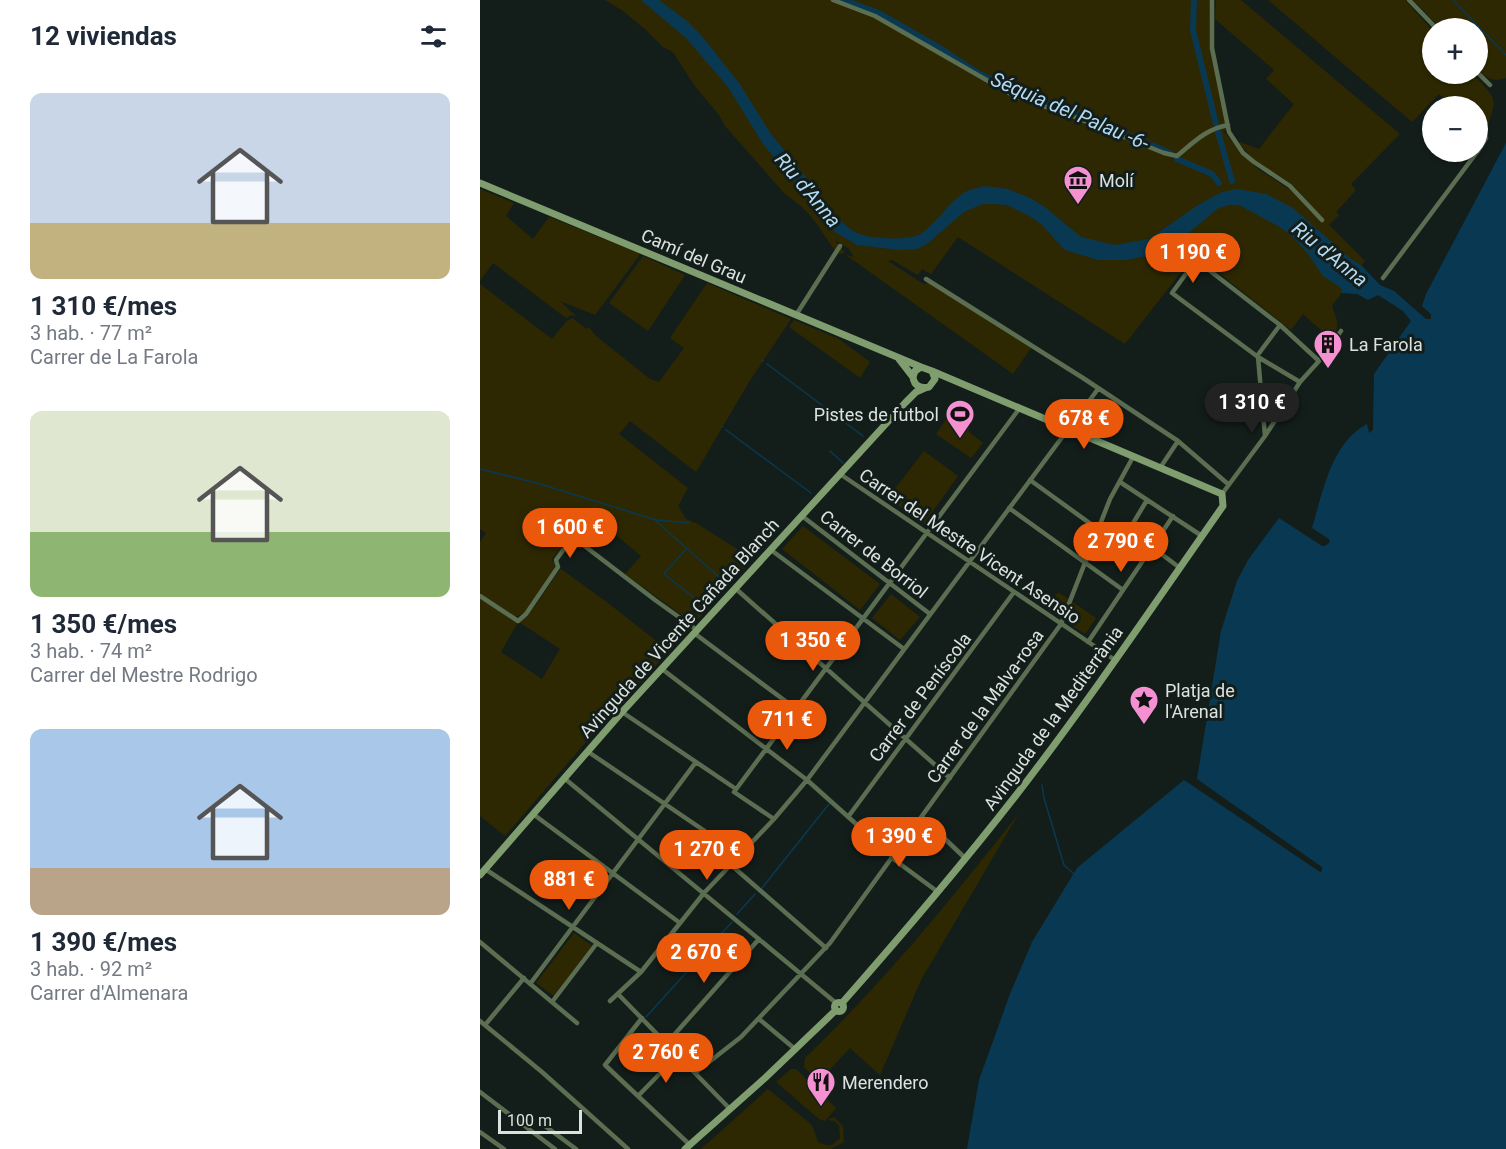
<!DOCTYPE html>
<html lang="es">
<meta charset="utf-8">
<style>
body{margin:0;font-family:Roboto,sans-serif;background:#f2f2f3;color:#1f2937;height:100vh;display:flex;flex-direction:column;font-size:22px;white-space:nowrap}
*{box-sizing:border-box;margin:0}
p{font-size:20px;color:#747a83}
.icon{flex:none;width:33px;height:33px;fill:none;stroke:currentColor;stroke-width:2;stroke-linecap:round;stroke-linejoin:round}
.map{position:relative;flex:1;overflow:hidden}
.drawer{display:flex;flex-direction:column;background:#fff;width:480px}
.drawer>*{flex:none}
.tools{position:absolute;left:942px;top:18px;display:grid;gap:12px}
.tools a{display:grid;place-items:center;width:66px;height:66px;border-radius:50%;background:#fff;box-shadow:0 2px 4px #0004;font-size:30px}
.scale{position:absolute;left:18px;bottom:15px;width:84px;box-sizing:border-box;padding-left:6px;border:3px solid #dbe2df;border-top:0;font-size:16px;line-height:21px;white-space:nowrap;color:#dbe2df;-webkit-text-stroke:4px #131e1a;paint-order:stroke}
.price{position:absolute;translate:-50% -51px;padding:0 14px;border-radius:21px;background:#ea580c;color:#fff;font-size:20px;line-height:39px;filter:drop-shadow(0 2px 3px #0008)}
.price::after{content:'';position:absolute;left:50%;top:36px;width:18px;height:14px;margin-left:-9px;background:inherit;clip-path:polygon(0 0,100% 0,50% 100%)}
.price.on{background:#222;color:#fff}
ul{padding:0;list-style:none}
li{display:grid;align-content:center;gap:12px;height:318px;padding:0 30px}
li span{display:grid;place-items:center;height:186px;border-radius:12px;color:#555}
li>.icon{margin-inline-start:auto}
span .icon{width:108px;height:108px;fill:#fffc;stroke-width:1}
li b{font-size:26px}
h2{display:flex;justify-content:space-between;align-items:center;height:72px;padding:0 30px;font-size:26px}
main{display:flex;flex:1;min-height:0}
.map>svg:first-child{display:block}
</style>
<main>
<section class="drawer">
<h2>12 viviendas<svg class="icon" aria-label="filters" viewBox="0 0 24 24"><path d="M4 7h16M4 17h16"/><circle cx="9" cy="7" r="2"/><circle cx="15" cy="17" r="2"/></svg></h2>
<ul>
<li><span style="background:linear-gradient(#c9d6e8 70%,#c2b280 0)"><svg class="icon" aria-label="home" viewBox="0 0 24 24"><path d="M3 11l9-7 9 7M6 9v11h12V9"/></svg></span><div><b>1 310 €/mes</b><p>3 hab. · 77 m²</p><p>Carrer de La Farola</p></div></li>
<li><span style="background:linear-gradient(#dfe7d0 65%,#8fb573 0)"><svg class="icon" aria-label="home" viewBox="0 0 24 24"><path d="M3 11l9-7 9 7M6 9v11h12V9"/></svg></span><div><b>1 350 €/mes</b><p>3 hab. · 74 m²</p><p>Carrer del Mestre Rodrigo</p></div></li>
<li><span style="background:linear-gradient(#a9c7e8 75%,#b9a48a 0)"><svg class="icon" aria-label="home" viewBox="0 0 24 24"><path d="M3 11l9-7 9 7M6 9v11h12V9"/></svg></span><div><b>1 390 €/mes</b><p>3 hab. · 92 m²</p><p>Carrer d'Almenara</p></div></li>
</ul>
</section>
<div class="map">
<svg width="1026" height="1149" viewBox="0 0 1026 1149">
<rect width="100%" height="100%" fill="#131e1a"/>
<path fill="#2e2802" d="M125 0H732L731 36 748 130 743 131 778 169 815 193 845 221 815 187 774 161 757 141 779 149 814 104 786 79 794 70 735 19 736 0H761L920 134 871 184 876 190 856 212 859 215 849 225 885 261 852 306C857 321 861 326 851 339L823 314 811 330 715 254 645 344 478 237 451 274 442 269 438 275 412 260 408 261 442 283 445 284 449 282 551 348 533 374 366 255 374 257 369 249 355 240 365 253 357 254 334 220 321 206 305 194 245 126 239 115 214 85 193 52 183 47 166 30 143 11Z
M788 0H925L952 30V74H993C1020 103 1017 98 1004 135L998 129V106H973L959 94 932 122Z
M933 0H1026V78C1012 82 1008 79 998 70V28H960Z
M0 189 34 203 26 216 53 239 69 217 159 253V256L115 315 80 301 96 316 91 315 86 318 13 263 0 281Z
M163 256 205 275 168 331 129 303Z
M227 283 311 319 269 382 216 472 150 421 139 434 208 488 198 506 206 519 216 523 273 559 214 624 145 574 161 556 111 514 71 560 75 563 74 571 44 613 35 617 0 594V542L6 533 0 529V284L72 339 87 321 93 318 106 329 109 327 116 336 170 379 179 382 204 348 190 338Z
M314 320 359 339 390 362 380 378 309 327Z
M467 418 490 427 488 431 503 443 491 458 456 434Z
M444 451 478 476 444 524 408 498Z
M323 526 400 584 380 610 302 549Z
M81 569 128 603 189 651 106 742 25 836 0 816V599L38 622 21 652 62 679 80 649 39 622C50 619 70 581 81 569Z
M578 592 616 618 605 634 567 609Z
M411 594 440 617 420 640 392 618Z
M539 813 441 980 400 1075 370 1048 338 1082 324 1067 325 1058C403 983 472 899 539 813Z
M94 933 112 946 74 996 56 983Z
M311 1069H316L356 1108 345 1121 339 1119 296 1082Z
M288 1089 332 1125 338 1142 346 1145H352L360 1138 359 1125 354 1121 347 1120 354 1117 363 1126 364 1142 351 1149H221Z"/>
<path fill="#093952" d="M161 0H179L207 21 222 36 259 83 291 134 363 223C369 228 375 233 383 235 396 239 431 241 442 233 457 222 467 205 482 194L489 190 505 186 528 189 552 199 566 208 601 237 635 245 669 239 718 205 742 192 757 189 786 194 813 208 871 259 882 266 900 285 914 291 946 319H951V314L942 306 946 294 1026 143V1149H487L499 1080 530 994 552 942 597 868 704 780 840 872 842 871V867L717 779 741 631 757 581 768 560 799 518 842 546H845L850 542 849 539 832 528C843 492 851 443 887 424L889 433 893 430 894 374 931 321 923 311 898 295 888 300 877 294 862 293 861 288 843 276 829 255 811 235 798 226 759 205H748L737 209 697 243 686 249 669 256 645 260H618L585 250 561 224 551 217 527 205 514 204H503L484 212 447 244 437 249 419 250 377 245 355 232 283 144 248 87 207 39Z"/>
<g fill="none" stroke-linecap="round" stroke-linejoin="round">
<path stroke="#093952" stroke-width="1.5" d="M973 0 1026 55
M282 361H283
M287 364 383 436
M241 427H242
M246 430 331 493
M350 451 363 463
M0 469 57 483 176 520 209 523
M175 520 249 586
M206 549 184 574 228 609
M562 785 564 798 584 865 594 874
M282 888 349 804
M257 914 275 894
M166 1017 252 922"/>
<path stroke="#093952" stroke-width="6" d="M363 0 399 13 458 47 498 73 531 90 591 111 690 153
M714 0 713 30 736 124
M738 132 752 181
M697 159 732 174 739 183"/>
<path stroke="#5b6e51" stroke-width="4.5" d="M353 0 395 16 536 97 587 114 684 153 697 156C714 142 726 129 748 125
M732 0V48L749 132 763 153 774 162 810 186 842 220
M929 0 956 28
M998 73 1010 85
M998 151 1006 138
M903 278 997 152
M446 279 603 378 698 441 748 484
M316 315 360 246
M777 356 800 325
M778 357 785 436
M820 382 778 357 692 293 716 260 800 325 839 361
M680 468 698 441
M360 474 635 660
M550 480 662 561
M640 482 722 536
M742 494 785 436 820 382 839 361 861 331
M529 508 643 590
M322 516 450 614
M640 545 667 500
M672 547 700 568
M291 550 424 649
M255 588 470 778
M0 596 38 621 46 614 78 567 76 560C84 549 88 539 102 544L175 600 217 630
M214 633 316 709
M608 642 693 516
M182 669 327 780 413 857
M142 712 256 789
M107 751 260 855
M84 778 356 1003
M53 814 200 923
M368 817 534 592
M442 817 486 859
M294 819 254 792 539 409
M412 858 458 892
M251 865 346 948
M5 869 161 972
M0 942 97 1023
M50 984 216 762
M138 994 250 1109
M130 1001 161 972 224 893 294 819 327 780 618 389
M72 1002 117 943
M162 1018 125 1065 210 1145
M279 1019 315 1049
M0 1021 62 1072 148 1149
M5 1025 44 978
M186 1044 279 939
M215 1073 261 1037 350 943 581 624 630 499 653 457
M0 1092 75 1149
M158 1096 198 1055
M61 1123 96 1149
M0 1132 24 1149"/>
<path stroke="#7f9d6f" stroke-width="7" d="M0 183 441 367
M419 359 433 377
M0 875 142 712 425 403 436 392 445 388
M354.5 1007a4.5 4.5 0 1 1 9 0a4.5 4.5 0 1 1-9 0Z
M362 1003C422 935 481 866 537 794 609 701 675 603 743 506L742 494 452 371 441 367 435 371 433 377C434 386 441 389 449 387L455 379 452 371
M205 1149 285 1078 356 1010"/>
</g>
<defs>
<g id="museum-pin" transform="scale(1.5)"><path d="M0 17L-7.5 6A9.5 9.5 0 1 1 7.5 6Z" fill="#f591d1" stroke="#131e1a"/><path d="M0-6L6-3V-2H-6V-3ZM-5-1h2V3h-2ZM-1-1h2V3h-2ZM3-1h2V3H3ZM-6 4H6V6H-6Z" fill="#111"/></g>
<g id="building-pin" transform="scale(1.5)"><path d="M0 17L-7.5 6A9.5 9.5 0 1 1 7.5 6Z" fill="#f591d1" stroke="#131e1a"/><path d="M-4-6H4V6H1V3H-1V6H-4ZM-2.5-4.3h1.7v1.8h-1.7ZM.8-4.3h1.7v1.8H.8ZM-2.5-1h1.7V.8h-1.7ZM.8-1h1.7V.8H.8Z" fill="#111"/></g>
<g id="stadium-pin" transform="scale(1.5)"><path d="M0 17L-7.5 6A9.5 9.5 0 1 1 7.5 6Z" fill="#f591d1" stroke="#131e1a"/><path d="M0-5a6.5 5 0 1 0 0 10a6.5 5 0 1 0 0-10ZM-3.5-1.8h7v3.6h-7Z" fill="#111"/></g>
<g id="sight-pin" transform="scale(1.5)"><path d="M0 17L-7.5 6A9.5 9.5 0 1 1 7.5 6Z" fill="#f591d1" stroke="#131e1a"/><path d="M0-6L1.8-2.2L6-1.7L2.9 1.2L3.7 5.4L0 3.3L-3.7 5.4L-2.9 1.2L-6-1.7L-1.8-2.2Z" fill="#111"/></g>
<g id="restaurant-pin" transform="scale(1.5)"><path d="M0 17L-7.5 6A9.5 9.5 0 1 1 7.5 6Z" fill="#f591d1" stroke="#131e1a"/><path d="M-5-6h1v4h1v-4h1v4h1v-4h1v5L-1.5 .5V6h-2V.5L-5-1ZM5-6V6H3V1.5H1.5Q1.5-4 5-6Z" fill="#111"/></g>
</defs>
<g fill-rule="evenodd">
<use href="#museum-pin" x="598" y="180"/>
<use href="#building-pin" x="848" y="344"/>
<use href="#stadium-pin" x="480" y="414"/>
<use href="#sight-pin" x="664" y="700"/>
<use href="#restaurant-pin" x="341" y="1082"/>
</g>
<g text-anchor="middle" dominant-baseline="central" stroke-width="6" stroke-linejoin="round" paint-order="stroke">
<g font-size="18" fill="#dbe2df" stroke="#131e1a" text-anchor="start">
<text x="619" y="180">Molí</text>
<text x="869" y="344">La Farola</text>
<text x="459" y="414" text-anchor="end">Pistes de futbol</text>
<text x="685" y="690">Platja de<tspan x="685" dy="21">l'Arenal</tspan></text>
<text x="362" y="1082">Merendero</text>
</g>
<g font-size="18" fill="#dbe2df" stroke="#131e1a">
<text transform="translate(214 256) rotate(23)">Camí del Grau</text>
<text transform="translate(490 546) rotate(34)">Carrer del Mestre Vicent Asensio</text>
<text transform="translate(394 554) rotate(38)">Carrer de Borriol</text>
<text transform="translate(199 628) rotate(-48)">Avinguda de Vicente Cañada Blanch</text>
<text transform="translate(440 697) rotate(-53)">Carrer de Peníscola</text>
<text transform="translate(505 706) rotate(-54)">Carrer de la Malva-rosa</text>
<text transform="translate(573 718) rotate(-54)">Avinguda de la Mediterrània</text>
</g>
<g font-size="20" font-style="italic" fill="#b3daf5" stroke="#131e1a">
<text transform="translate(590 111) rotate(23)">Séquia del Palau -6-</text>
<text transform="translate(328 190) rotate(50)">Riu d'Anna</text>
<text transform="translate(850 254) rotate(39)">Riu d'Anna</text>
</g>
</g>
</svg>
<div class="tools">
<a>+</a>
<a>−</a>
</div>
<div class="scale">100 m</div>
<b class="price" style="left:713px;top:284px">1 190 €</b>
<b class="price on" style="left:772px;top:434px">1 310 €</b>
<b class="price" style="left:604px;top:450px">678 €</b>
<b class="price" style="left:90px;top:559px">1 600 €</b>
<b class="price" style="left:641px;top:573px">2 790 €</b>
<b class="price" style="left:333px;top:672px">1 350 €</b>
<b class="price" style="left:307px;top:751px">711 €</b>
<b class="price" style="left:419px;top:868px">1 390 €</b>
<b class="price" style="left:227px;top:881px">1 270 €</b>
<b class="price" style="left:89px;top:911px">881 €</b>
<b class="price" style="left:224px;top:984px">2 670 €</b>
<b class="price" style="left:186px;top:1084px">2 760 €</b>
</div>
</main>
